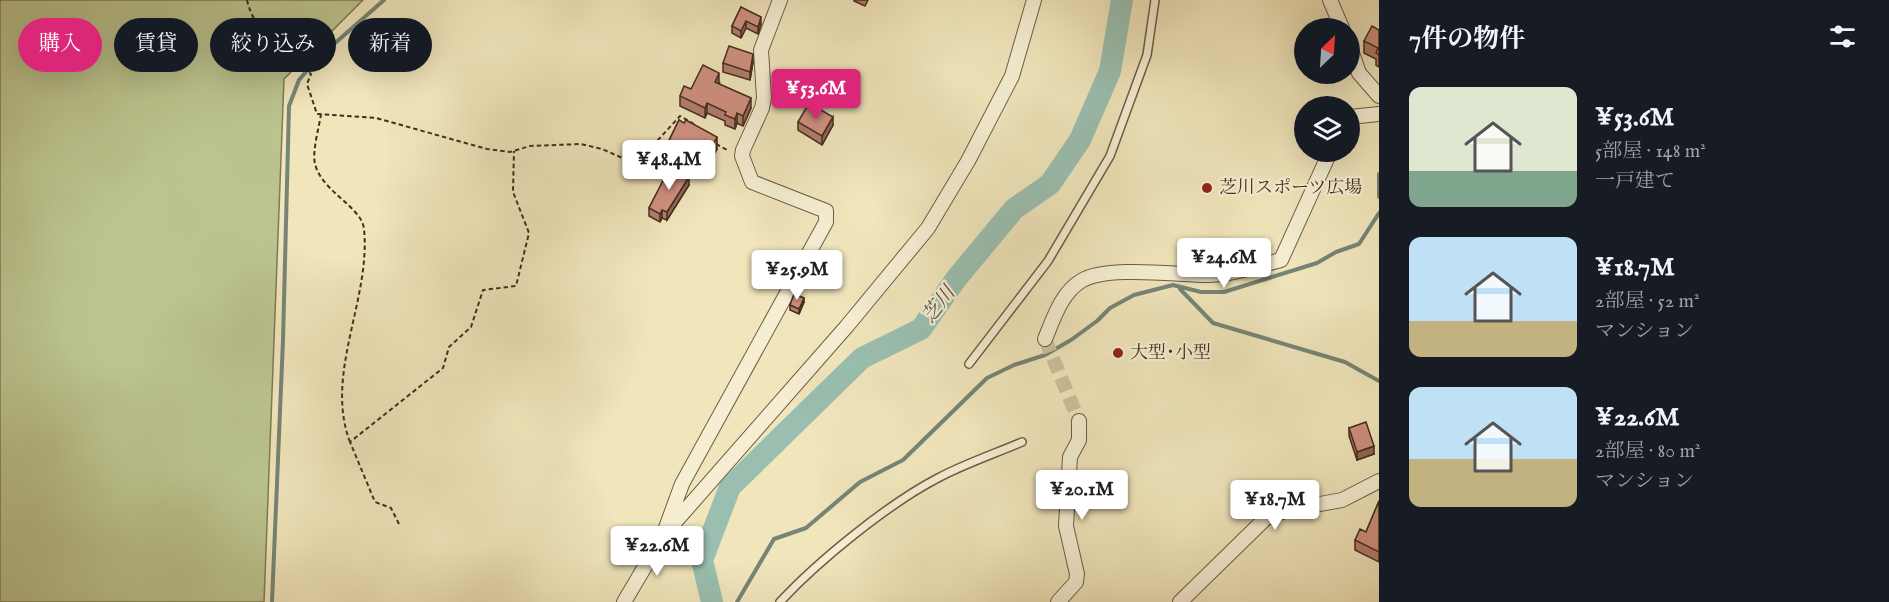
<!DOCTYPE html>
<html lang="ja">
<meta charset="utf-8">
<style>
body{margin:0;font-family:"IM FELL English","Noto Serif JP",serif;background:#20242c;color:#f1f3f6;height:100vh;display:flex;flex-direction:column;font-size:22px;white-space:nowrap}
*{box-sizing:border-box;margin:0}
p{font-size:20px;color:#9ea1a6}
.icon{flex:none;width:33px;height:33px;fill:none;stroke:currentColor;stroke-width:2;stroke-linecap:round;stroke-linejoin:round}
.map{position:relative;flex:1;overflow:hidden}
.side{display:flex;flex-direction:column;background:#171b24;width:510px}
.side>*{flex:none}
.hud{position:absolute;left:18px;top:18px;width:570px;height:54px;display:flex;gap:12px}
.needle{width:39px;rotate:25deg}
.tools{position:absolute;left:1294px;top:18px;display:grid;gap:12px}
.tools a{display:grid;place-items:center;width:66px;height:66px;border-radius:50%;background:#171b24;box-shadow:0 6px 24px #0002;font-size:30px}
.price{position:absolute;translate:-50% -51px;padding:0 14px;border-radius:6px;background:#fff;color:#222;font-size:20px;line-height:39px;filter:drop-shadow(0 2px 3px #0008)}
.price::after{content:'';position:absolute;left:50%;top:36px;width:18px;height:14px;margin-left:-9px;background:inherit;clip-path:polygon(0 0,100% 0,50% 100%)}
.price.current{background:#db2777;color:#fff}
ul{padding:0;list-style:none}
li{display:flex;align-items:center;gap:18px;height:150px;padding:0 30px}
li span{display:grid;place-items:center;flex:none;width:168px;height:120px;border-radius:12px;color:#555}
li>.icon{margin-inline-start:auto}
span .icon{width:72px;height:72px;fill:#fffc;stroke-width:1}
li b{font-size:26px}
h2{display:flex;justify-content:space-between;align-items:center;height:72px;padding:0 30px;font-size:26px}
.chip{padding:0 21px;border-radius:27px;background:#171b24;box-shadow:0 6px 24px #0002;font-size:21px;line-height:54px}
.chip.current{background:#db2777;color:#fff}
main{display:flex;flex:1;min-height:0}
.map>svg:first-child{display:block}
</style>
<main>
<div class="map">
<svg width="1379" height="602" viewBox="0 0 1379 602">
<rect width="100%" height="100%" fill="#f0e5bb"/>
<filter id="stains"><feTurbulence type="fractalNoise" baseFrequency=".00333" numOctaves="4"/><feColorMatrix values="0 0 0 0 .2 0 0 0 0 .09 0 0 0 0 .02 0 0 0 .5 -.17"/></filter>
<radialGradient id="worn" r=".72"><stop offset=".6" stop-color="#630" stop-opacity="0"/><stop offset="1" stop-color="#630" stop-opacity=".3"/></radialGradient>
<path fill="#bbc48f" stroke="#7e7a56" stroke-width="1.5" d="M0 0H363L284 79 264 602H0Z"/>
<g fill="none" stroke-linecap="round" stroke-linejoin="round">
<path stroke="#768576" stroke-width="4" d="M1379 174V197
M1180 289 1213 323 1345 362 1379 381
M272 602 283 340 289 106 299 80 317 59 384 0
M737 602 774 539 806 528 860 482 903 460 987 378 1014 365 1045 355 1071 340 1097 321 1110 308 1134 295 1173 285 1201 292H1224L1317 263 1336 252 1359 244 1379 213"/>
<path stroke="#9abfb0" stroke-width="22" d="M712 602 702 560 730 487 862 358 921 329 956 279 1014 209 1050 184 1080 140 1110 71 1122 0"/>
<path stroke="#cdc19c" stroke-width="14" stroke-dasharray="14 7" stroke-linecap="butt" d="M1045 339 1079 421"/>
<g stroke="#6d5c45" stroke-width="10">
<path id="lane" d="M969 364 1048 261 1110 156 1147 55 1155 0
M780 602C818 561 888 504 938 478 964 464 994 454 1022 442"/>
</g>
<g stroke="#6d5c45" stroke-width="16">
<path id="street" d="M1330 0 1342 28
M1350 47 1359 73 1379 96
M1350 117 1379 114
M1045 339C1053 320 1061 293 1081 281 1107 265 1177 275 1209 275 1234 274 1258 266 1281 260L1330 152
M668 530 847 326 928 228 968 161 1012 76 1034 0
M624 602 663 536 682 484 826 222V211L752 182 742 156 743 150 762 108 764 98 761 50 780 0
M1058 602 1076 582 1077 574 1066 526 1070 457 1079 440V421
M1180 602 1266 518 1287 510 1342 500 1379 481"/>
</g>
<path stroke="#412f1e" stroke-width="2" stroke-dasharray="4.5 3" stroke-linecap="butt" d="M247 0C255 35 285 52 311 74L307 84 317 114 376 118 487 149 510 152 530 146 581 144 602 149 636 164 680 116 694 124
M321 114C319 128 312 151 315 164 322 192 362 207 364 229 371 300 324 374 350 442
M716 144 729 151
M399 524 391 508 375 502 350 442 443 368 449 347 471 327 483 290 516 286 529 233 513 192 514 151"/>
<use href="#lane" stroke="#f5eed3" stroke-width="7"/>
<use href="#street" stroke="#f5eed3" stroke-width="14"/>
</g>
<path fill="#b27c6e" stroke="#412f1e" stroke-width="1.5" d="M854 0H868L865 6 854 1Z
M741 7 761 24 758 34 746 28 741 38 732 33V26Z
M1379 30V67L1376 65V59L1364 53V41Z
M753 62 750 80 723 72V63Z
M719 83 718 84 751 108 743 126 737 123 735 129 725 125V121L707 113 705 118 680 106V96L691 89Z
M679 120 717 149 709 163 701 158 698 164 687 158 679 172 689 185 667 220 662 218 660 222 649 216V208L668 172 661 169V157Z
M798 122 833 125 822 145 798 130Z
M804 302 799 314 790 310V305Z
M1349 428 1374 454 1357 460 1349 436Z
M1379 501V562L1355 550V540L1366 532Z"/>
<path fill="#91655a" stroke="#412f1e" stroke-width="1.5" d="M761 17V24L758 34V27Z
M746 21V28L741 38V31Z
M753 54V62L750 80V72Z
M719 73V83L715 92V82Z
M751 98V108L743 126V116Z
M707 103V113L705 118V108Z
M737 113V123L735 129V119Z
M833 117V125L822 145V136Z
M717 137V149L709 163V152Z
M687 147V158L677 177V165Z
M701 147V158L698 164V153Z
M689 177V185L667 220V212Z
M662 210V218L660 222V214Z
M804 298V302L799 314V309Z
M1374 446V454L1357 460V452Z"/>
<path fill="#cf9080" stroke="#412f1e" stroke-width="1.5" d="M741 7 761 17 758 27 746 21 741 31 732 26Z
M1372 26 1379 30V55L1376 53 1378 48 1364 41Z
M729 46 753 54 750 72 723 63Z
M703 65 719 73 715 82 751 98 743 116 737 113 735 119 725 115 726 112 707 103 705 108 680 96 684 86 691 89Z
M809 103 833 117 822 136 798 122Z
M679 120 684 123 686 120 717 137 709 152 701 147 698 153 687 147 677 165 661 157Z
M670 167 689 177 667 212 662 210 660 214 649 208Z
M794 294 804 298 799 309 790 305Z
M1366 422 1374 446 1357 452 1349 428Z
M1379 501V552L1355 540 1360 529 1366 532Z"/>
<g fill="#8f2418" stroke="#f5eed3" stroke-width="2">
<circle cx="1207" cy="188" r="6"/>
<circle cx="1118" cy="353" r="6"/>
</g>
<g text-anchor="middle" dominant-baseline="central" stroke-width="4.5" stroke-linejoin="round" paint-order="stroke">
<g font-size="18" fill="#412f1e" stroke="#f5eed3" text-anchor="start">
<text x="1219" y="188">芝川スポーツ広場</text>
<text x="1130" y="353">大型･小型</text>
</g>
<g font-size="20" font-style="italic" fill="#575342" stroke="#f5eed3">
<text transform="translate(939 305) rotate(-52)">芝川</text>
</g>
</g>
<rect width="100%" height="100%" filter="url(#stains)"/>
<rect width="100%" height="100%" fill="url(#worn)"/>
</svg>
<div class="tools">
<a><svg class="needle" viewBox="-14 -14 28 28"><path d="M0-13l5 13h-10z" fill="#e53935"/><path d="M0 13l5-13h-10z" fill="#9ea1a6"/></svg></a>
<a><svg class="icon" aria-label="layers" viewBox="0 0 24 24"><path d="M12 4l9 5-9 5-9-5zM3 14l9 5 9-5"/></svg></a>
</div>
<b class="price current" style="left:816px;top:120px">¥53.6M</b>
<b class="price" style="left:669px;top:191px">¥48.4M</b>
<b class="price" style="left:1224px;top:289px">¥24.6M</b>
<b class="price" style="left:797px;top:301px">¥25.9M</b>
<b class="price" style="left:1082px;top:521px">¥20.1M</b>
<b class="price" style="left:1275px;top:531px">¥18.7M</b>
<b class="price" style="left:657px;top:577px">¥22.6M</b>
<div class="hud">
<a class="chip current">購入</a>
<a class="chip">賃貸</a>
<a class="chip">絞り込み</a>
<a class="chip">新着</a>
</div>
</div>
<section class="side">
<h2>7件の物件<svg class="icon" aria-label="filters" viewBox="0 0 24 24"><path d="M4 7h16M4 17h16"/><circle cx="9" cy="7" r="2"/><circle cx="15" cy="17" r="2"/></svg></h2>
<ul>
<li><span style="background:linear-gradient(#dfe7d0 70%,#7fa58c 0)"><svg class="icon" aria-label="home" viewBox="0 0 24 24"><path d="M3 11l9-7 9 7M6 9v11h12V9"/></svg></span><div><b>¥53.6M</b><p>5部屋 · 148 m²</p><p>一戸建て</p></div></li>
<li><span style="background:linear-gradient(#bfe0f5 70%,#c2b280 0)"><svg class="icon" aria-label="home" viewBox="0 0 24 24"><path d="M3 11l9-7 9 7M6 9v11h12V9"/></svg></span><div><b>¥18.7M</b><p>2部屋 · 52 m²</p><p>マンション</p></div></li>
<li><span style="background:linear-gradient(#bfe0f5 60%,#c2b280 0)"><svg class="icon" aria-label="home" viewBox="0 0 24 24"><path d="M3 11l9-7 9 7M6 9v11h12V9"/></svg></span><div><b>¥22.6M</b><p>2部屋 · 80 m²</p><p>マンション</p></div></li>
</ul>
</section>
</main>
